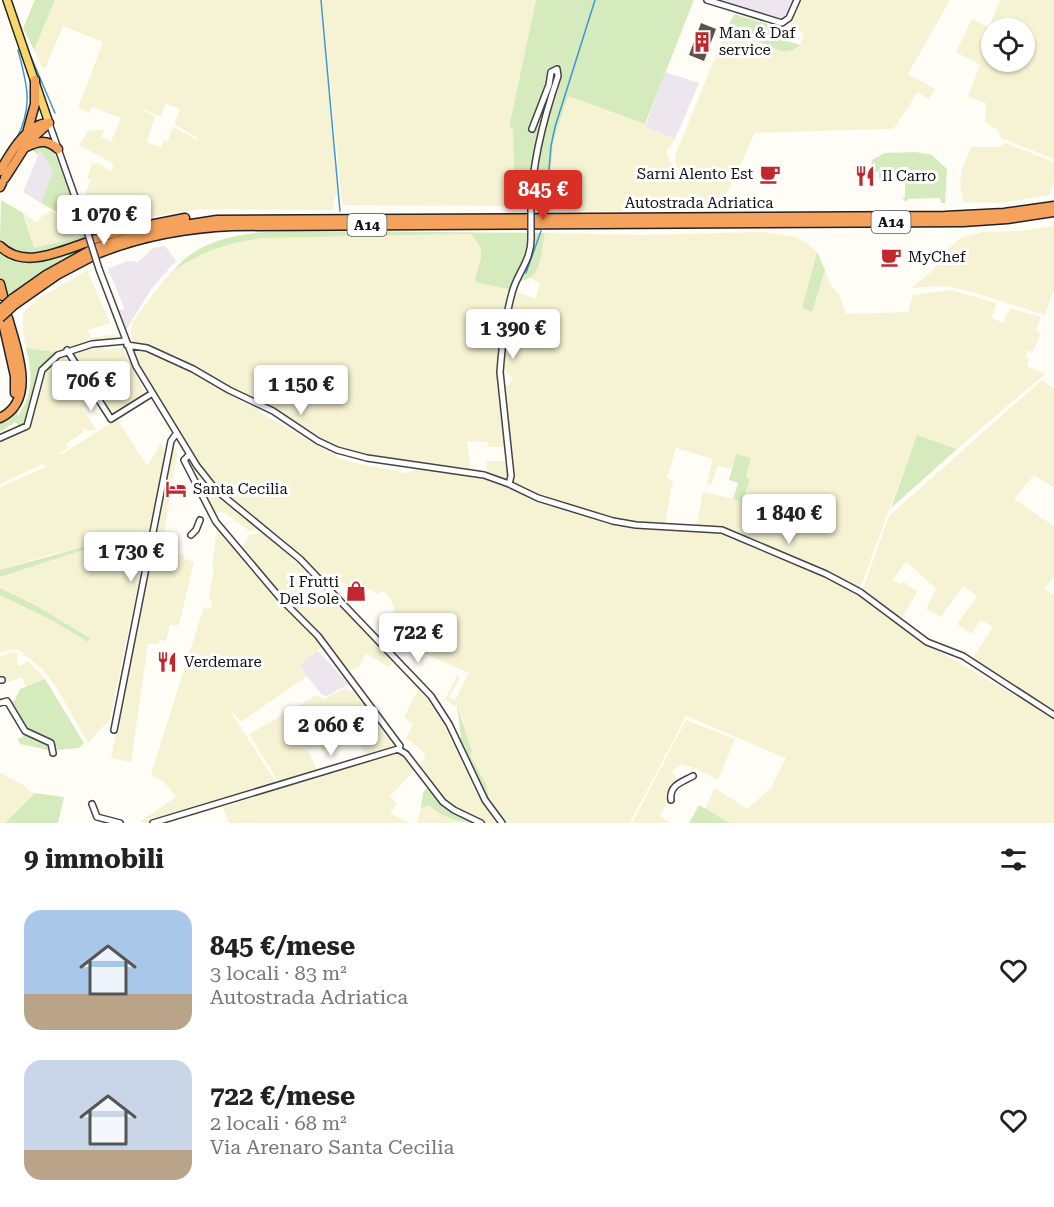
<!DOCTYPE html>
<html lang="it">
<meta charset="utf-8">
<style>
body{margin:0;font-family:"Roboto Serif",serif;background:#f2f2f2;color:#222;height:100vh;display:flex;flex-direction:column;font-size:22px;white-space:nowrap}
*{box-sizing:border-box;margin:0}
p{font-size:20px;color:#767676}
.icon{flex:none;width:33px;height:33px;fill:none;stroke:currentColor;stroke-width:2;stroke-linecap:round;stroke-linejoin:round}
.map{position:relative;height:823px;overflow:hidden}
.details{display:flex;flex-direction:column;background:#fff;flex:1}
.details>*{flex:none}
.tools{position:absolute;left:981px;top:18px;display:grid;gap:12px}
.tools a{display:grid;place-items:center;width:54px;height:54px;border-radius:50%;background:#fff;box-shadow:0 2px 4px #0004;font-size:30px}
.price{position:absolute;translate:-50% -51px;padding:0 14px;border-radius:6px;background:#fff;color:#222;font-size:20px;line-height:39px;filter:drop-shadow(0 2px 3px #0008)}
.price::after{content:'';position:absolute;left:50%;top:36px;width:18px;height:14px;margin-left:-9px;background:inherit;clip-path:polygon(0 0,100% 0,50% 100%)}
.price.current{background:#d93025;color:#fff}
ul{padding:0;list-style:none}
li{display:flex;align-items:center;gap:18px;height:150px;padding:0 24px}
li span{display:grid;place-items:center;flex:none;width:168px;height:120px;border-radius:18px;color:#555}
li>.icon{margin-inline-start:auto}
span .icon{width:72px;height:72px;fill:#fffc;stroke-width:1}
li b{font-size:26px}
h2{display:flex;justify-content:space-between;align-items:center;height:72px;padding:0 24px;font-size:26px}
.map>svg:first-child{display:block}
</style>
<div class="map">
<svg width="1054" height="823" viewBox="0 0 1054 823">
<rect width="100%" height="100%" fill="#fffdf5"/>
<path fill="#eee6ef" d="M717 0H793L785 19 783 20Z
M665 72 699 83 675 139 645 127Z
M40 151 53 170 41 203 23 192Z
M165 246 176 261 152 288 126 330 119 310H124V307L108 269 127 261 138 262 153 248Z
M317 650 349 684 327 696 322 695 299 666Z"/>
<path fill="#f6f3d4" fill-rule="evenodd" d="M55 0H321L338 196 335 197 333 210 200 209 144 218 99 232 87 199 86 192 91 180 87 178 92 163 100 164 111 172 114 164 79 145 88 131 95 130H104L101 137 111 142 121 118 92 107 89 113 78 108 103 42 63 26 45 69 41 66 34 50ZM166 104 180 109 174 124 198 138 197 140 173 127 168 141 164 140 161 147 147 142 155 117 137 106 161 117Z
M322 0H536L509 126 513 128 515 206 342 205Z
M799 0H950L908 74 935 89 929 100 918 92 894 128 889 129 755 133 727 193 712 203 695 210 541 212 550 186 553 142 568 96 645 124V127L675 139 666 152 675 172 683 181 685 177 676 165 675 156 727 28 783 52 800 45 804 33 792 27 791 21Z
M1000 0H1054V159L1001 138 998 130 985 122 986 103 968 97 980 65 956 52 972 19 989 27ZM992 28H1024V62H992Z
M1005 143 1054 162V182L1049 195 1001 203 963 202 960 183 962 169 971 147H999Z
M51 211 75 225 80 237 34 248 24 213 37 223 43 215Z
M1054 226V290L1045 315 966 290 944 286 911 288 931 272 948 249 960 238 982 232 1021 231Z
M762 232 795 237 807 243 817 252 802 308 811 312 825 270 831 286 839 294 846 314 908 312 913 295 951 290 996 303 992 318 1003 323 1010 308 1041 317 1036 330 1041 333 1033 352 1028 350 1025 357 1029 359 1027 366 1045 374 957 449 917 435 859 591 711 527 696 526 703 492 743 501 750 479 746 477 751 458 736 454 731 469 718 466 711 485 707 484 713 459 676 448 667 477 673 481 665 523 622 521 569 507 536 496 486 474 487 461H505L510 453 503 387 510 384 513 377 502 371 506 335 514 291 535 299 540 284 530 278 534 273 545 233 642 235Z
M471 234 477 241 482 256 481 264 476 272 512 290 500 362 506 447H487L488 442 467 441 471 471 368 456 338 448 322 441 318 435 307 428 190 366 132 344 131 332 133 321 164 280 173 270 194 257 234 241 264 238Z
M87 270 110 323 88 330 91 338 114 334 118 343 66 349 60 353 26 348 23 332V313L38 299Z
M99 345 108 349 123 348 146 395 110 418 93 392 103 385 70 351Z
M131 347 146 350 186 369 337 457 351 462 406 473 426 467 475 476 498 481 545 503 619 526 716 533 783 558 834 582 860 597 935 649 1054 718V823H730L705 809 715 788 747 809 771 788 786 758 686 716 630 823H506L490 802 486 784 470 755 472 751 461 714 456 705 455 707 445 699 457 676 460 677 449 697 455 700 469 673 423 653 402 649 399 651 383 634 395 609 388 595 381 591 378 594 354 582 351 586 332 579 326 581 282 538 219 488 197 461 145 378Z
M64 352 95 401 82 409 96 429 88 431 85 428 83 429 84 432 66 444 68 448 60 453 61 455 117 419 147 466 161 443 165 454 110 719 88 743 55 685 42 669 18 649 0 652V595L55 622 88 642 90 638 37 606 0 588V577L93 546 49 555 0 570V487L46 467 43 464 0 484V441L26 430 44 370Z
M1042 380 1054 389V488L1034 475 1014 499 1054 526V576L1045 589 1054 595V712L971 661 993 627 981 620 971 634 957 624 977 596 963 586 941 617 926 609 936 589 906 561 893 580 900 584 903 581 917 592 901 620 862 592 889 516Z
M172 444 177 453 164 535 175 538 173 553 184 555V559L194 562 179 625H170L166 641 161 640 157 644H148L131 762 111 758Z
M191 463 198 476 218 496 260 530 249 531 225 513 218 511 212 513 189 465Z
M217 526 323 646 299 666 307 676 241 722 234 713 232 714 277 784 152 823H142L141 821 176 797 165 783 151 774 204 607 211 609 212 602 209 595 214 571 212 568Z
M264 533 312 577 298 597 310 609 316 603 321 606 330 595 393 662 389 667 366 654 358 668 346 671 306 619 287 603 241 550 249 535Z
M12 652H17V664L21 666 28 661 45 679 26 687 22 677 10 682 0 679V656Z
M346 688 359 696 366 704 398 748 366 756 358 740 343 744 341 736 334 738 337 746 322 751 319 746 308 750 318 772 280 784 249 734 317 695 323 699Z
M418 689 427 699 444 725 480 800 497 823H483L449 806 418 768 426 754 406 738 413 724 404 717Z
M686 720 735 739 718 780 695 768 681 764 672 772 678 781 660 816 671 823H632Z
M394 752 403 755 415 770 390 796 397 804 390 814 411 823H229L223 807Z
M0 773 25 786 29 791 35 793 5 823H0Z
M425 805H429L442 814 464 823H417L421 808Z"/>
<path fill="#d5ebbd" d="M35 0H55L34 50 23 28Z
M536 0H694L645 124 568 96 553 142 550 186 541 212 515 206 513 129 509 127Z
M734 14 791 31 787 41 800 45 793 50 783 52 727 28Z
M38 145 51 147 54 151 77 214 55 211 41 203 53 170 40 151 38 155 31 149Z
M916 152 932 155 947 169 945 203H941L940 198 908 199 906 202 902 198 905 197V182H902V178L879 179V172L871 171 872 160 885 153Z
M1 200 23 213 34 248 80 237 75 225 64 217 79 222 86 240C58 249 23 266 0 241Z
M352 231 545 233C542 245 542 272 529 278 524 281 519 281 515 283L512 290 475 282C477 261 490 256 471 234L264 238C228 242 204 251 174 270 214 221 294 233 352 231Z
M87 245 88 248 38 275 6 299 0 277V253C24 275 62 254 87 245Z
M817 252 825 270 812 312 802 308Z
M26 348 60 353 45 364 30 418 21 429 15 422 0 432V422L17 408 18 416C33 393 33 374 26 348Z
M917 435 957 449 891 508Z
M736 454 751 458 746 477 750 479 743 502 733 499 738 483 729 480Z
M87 546H95L0 577V570Z
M0 588 37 606 90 638 88 642 55 622 0 595Z
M45 679 84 743 79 748 57 750 53 743 48 745V750L20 744 18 739 24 736 9 703 15 700 20 689Z
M457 705 472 751 470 755 486 784 490 802 459 738H461Z
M428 786 438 800 475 823C459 823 440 816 429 805L421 808 423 793Z
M35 793 64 797 58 823H5Z
M699 805 730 823H689Z"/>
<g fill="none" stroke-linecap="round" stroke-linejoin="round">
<path stroke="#3f96cf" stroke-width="1.5" d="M321 0 340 211
M31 57 55 113
M16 140C34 105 27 85 18 50
M540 213 548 181 551 146 555 127 595 0
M526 273 541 231"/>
</g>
<path fill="#5a524d" d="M701 23 716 29 704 61 689 55Z"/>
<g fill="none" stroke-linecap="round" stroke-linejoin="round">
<g stroke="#444" stroke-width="8">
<path id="minor" d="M707 0 782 23 789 18 797 0
M49 123 87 231
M531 206C532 161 544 117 558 76L557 69 551 72 549 85 532 129
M99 269 136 366 197 466 216 490 300 559 431 696 449 724 485 800 502 823
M127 345 147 348 193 369 229 390 273 411 318 441 337 450 367 458 484 475 509 484 538 498 613 521 636 525 722 530 826 574 860 592 927 642 963 656 1054 715
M67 350 111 419 151 394
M0 438 27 426 42 370 58 355 92 344 125 341
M189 455 184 460 216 522 281 599 318 636 400 746 399 750
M509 484 511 476 500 372C502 346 505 318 512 293 517 273 532 260 531 237
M191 535 196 530 200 520
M0 680H2
M0 703 7 701 25 731 51 743 53 753
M114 730 171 441 176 434
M671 800C669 785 682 782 693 776
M92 804 97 817 120 823
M153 823 398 749 406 754 443 802 454 810 481 823"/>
</g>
<g stroke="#222" stroke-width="10">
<path id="major" d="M7 0 49 123"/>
</g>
<g stroke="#222" stroke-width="11">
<path id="highway" d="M27 133 35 104V80
M26 147C39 141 47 139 58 149
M0 171C10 154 27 123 49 123
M5 178 28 142 49 123
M0 187 2 183
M92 240 129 229 185 218
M0 246C24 270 60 251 88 242
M95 248 152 230 217 220 945 216 1004 213 1054 206
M97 254C141 236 186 228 233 226L963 222 1007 219 1054 212
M0 284 3 296
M12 299 46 275 91 250
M14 305 57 275 93 256
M3 323 15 376V393
M0 418C38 400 16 348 8 318"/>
</g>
<use href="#minor" stroke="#fff" stroke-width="5"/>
<use href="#major" stroke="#f9d66b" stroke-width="7"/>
<use href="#highway" stroke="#f5a25d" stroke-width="8"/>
<g stroke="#444" stroke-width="8" stroke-linecap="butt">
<path id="minor-bridge" d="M531 206V237
M87 231 99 269"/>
</g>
<g stroke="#222" stroke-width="11" stroke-linecap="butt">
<path id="highway-bridge" d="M0 310 12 299
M0 318 14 305"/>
</g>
<use href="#minor-bridge" stroke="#fff" stroke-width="5"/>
<use href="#highway-bridge" stroke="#f5a25d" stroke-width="8"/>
</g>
<defs>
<g id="building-bare" transform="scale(1.62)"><path d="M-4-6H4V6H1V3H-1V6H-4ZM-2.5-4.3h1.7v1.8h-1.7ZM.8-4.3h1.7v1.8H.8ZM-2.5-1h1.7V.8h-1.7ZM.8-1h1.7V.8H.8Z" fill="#c4262e" stroke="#fff" stroke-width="2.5" paint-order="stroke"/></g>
<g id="cafe-bare" transform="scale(1.62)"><path d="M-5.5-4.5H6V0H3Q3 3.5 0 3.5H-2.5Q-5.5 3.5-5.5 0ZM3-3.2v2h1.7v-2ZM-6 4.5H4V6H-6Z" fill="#c4262e" stroke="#fff" stroke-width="2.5" paint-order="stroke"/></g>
<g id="restaurant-bare" transform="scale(1.62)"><path d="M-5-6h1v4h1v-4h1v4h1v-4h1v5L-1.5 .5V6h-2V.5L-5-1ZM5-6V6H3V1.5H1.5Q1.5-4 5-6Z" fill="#c4262e" stroke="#fff" stroke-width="2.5" paint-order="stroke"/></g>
<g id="hotel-bare" transform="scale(1.62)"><path d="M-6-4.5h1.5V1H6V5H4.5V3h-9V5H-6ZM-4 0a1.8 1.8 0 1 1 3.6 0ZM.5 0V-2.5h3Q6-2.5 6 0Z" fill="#c4262e" stroke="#fff" stroke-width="2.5" paint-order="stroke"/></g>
<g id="shop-bare" transform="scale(1.62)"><path d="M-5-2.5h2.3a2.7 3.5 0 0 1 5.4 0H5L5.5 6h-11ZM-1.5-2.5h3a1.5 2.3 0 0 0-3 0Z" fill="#c4262e" stroke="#fff" stroke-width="2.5" paint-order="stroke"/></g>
</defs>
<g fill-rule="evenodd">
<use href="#building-bare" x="702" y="42"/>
<use href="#cafe-bare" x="770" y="174"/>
<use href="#restaurant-bare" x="865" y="176"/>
<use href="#cafe-bare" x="891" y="257"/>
<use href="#hotel-bare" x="176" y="489"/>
<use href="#shop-bare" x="356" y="591"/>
<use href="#restaurant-bare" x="167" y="662"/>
</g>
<g text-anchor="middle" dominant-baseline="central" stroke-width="6" stroke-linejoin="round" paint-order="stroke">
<g fill="#fff" stroke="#585858" stroke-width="1.5">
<rect x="871.5" y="211" width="39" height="22" rx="4.5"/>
<rect x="347.5" y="214" width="39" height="22" rx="4.5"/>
</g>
<g font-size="14" font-weight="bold" fill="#111">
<text x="891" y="222">A14</text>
<text x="367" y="225">A14</text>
</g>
<g font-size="15" fill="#111" stroke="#fff" text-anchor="start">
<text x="719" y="33">Man &amp; Daf<tspan x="719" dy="17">service</tspan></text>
<text x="753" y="174" text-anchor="end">Sarni Alento Est</text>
<text x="882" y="176">Il Carro</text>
<text x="908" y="257">MyChef</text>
<text x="193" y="489">Santa Cecilia</text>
<text x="339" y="582" text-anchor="end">I Frutti<tspan x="339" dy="17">Del Sole</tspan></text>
<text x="184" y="662">Verdemare</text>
</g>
<g font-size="15" fill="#111" stroke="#fff">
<text x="699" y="203">Autostrada Adriatica</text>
</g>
</g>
</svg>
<div class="tools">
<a><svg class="icon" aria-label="locate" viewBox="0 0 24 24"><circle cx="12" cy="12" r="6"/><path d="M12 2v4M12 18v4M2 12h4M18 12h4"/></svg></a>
</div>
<b class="price current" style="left:543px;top:221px">845 €</b>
<b class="price" style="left:104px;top:246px">1 070 €</b>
<b class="price" style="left:513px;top:360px">1 390 €</b>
<b class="price" style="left:91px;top:412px">706 €</b>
<b class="price" style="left:301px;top:416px">1 150 €</b>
<b class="price" style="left:789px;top:545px">1 840 €</b>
<b class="price" style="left:131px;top:583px">1 730 €</b>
<b class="price" style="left:418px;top:664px">722 €</b>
<b class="price" style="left:331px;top:757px">2 060 €</b>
</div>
<section class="details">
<h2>9 immobili<svg class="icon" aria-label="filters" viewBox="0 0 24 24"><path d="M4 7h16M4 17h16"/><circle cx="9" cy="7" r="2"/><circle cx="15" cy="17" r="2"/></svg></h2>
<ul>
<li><span style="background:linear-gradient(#a9c7e8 70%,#b9a48a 0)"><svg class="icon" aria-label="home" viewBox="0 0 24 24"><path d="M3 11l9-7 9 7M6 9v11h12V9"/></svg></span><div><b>845 €/mese</b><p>3 locali · 83 m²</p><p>Autostrada Adriatica</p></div><svg class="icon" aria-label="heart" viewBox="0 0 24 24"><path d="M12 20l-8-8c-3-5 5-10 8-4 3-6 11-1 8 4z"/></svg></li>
<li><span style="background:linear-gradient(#c9d6e8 75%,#b9a48a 0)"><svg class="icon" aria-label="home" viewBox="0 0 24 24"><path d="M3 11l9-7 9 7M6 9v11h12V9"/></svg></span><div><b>722 €/mese</b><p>2 locali · 68 m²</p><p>Via Arenaro Santa Cecilia</p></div><svg class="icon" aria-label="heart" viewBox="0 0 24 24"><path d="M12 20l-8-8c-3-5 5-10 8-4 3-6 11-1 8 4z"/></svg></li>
</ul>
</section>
